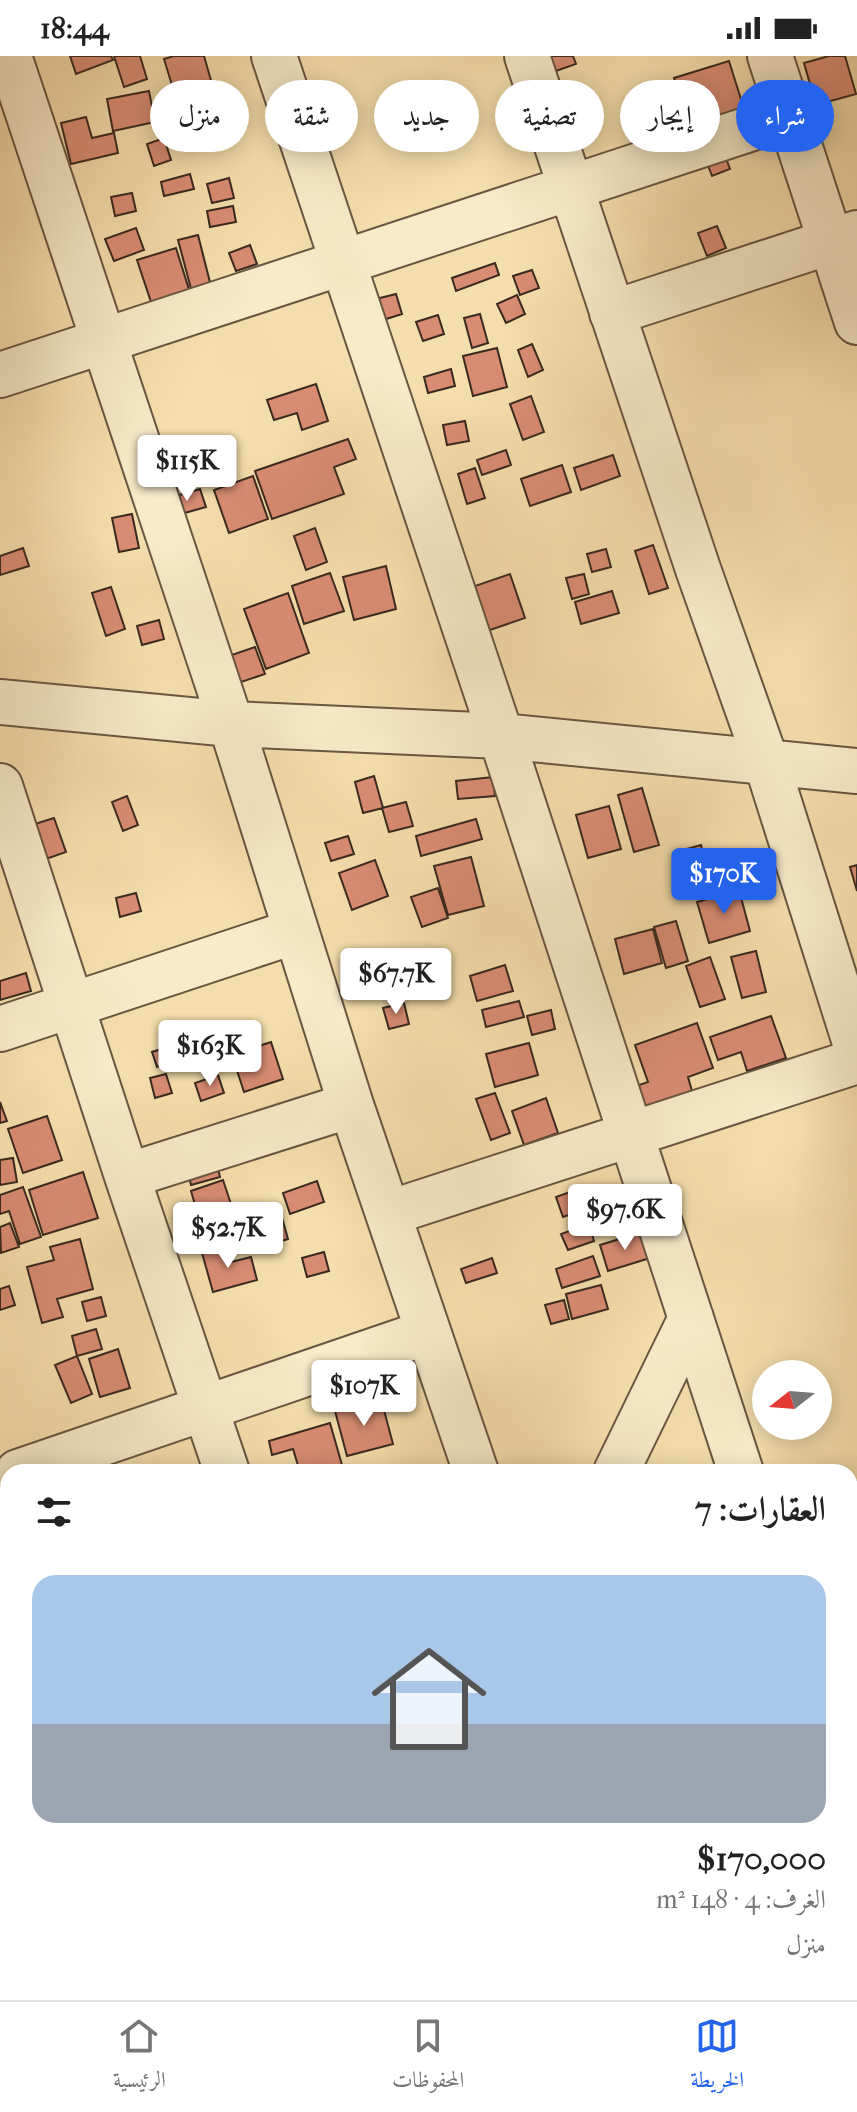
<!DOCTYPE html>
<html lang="ar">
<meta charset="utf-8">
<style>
body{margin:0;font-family:"IM FELL French Canon",Amiri,serif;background:#f6f6f6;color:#222;direction:rtl;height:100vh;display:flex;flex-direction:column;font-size:30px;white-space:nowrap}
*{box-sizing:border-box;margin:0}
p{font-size:26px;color:#767676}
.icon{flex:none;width:44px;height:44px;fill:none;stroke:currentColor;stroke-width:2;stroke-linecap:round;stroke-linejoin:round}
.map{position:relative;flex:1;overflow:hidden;direction:ltr}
.sheet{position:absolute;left:0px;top:1408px;width:858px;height:536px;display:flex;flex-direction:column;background:#fff;border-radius:24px 24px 0 0;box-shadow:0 4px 20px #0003;direction:rtl}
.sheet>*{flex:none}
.banner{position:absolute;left:24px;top:24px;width:810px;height:72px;direction:rtl;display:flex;gap:16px}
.needle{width:52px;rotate:253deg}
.fabs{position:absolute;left:752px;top:1304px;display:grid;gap:16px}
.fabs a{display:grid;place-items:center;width:80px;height:80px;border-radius:50%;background:#fff;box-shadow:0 4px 20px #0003;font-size:40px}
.price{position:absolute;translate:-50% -68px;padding:0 18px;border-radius:8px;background:#fff;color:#222;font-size:26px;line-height:52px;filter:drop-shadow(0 2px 4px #0008)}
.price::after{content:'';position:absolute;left:50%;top:48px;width:24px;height:18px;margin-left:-12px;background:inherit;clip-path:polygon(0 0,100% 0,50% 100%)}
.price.active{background:#2563eb;color:#fff}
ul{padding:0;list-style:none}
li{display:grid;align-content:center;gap:16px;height:424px;padding:0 32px}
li+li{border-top:2px solid #e0e0e0}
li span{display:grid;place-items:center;height:248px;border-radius:24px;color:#555}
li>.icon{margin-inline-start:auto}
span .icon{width:144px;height:144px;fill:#fffc;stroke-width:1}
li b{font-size:34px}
h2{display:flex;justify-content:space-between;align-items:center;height:96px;padding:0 32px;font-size:34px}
.chip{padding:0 28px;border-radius:36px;background:#fff;box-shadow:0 4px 20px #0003;font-size:28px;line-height:72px}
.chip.active{background:#2563eb;color:#fff}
.status{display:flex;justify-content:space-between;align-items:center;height:56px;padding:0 40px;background:#fff;direction:ltr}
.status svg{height:22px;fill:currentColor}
.menu{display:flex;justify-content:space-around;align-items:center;height:112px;border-top:2px solid #e0e0e0;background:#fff;font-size:22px;color:#767676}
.menu a{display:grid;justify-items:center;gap:4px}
.menu .active{color:#2563eb}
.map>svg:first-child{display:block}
</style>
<div class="status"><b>18:44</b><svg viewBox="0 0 49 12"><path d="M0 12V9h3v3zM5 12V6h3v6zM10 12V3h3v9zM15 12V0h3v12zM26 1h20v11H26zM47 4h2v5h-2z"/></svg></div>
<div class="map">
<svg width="857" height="1944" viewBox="0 0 857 1944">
<rect width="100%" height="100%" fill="#f5dead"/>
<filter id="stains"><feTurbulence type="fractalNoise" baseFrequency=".0025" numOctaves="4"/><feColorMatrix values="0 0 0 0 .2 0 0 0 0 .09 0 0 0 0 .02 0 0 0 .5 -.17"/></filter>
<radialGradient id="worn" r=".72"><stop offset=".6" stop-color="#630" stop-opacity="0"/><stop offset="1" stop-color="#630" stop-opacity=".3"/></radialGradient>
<path fill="#d98c74" stroke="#3a2920" stroke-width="2" d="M70 0H111L113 4 76 18Z
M114 0H140L147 23 124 31Z
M174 0H204L212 28 175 39 164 3Z
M547 0H573L576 8 553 16Z
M829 0H845L856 38 816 49 804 7Z
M729 5 745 56 690 74 674 22Z
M149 35 155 66 113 75 107 43Z
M86 61 92 82 114 77 118 97 71 108 61 67Z
M164 82 171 104 154 110 147 88Z
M724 97 730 113 712 120 706 104Z
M190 118 194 133 164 140 161 126Z
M229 122 234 142 212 147 207 128Z
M132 137 136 155 115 160 111 141Z
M233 150 236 166 210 171 207 155Z
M717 170 726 192 707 200 698 177Z
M136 172 144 194 114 205 105 183Z
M198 179 213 238 194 244 178 184Z
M250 189 257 208 236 215 229 197Z
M176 192 192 243 154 255 137 204Z
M495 207 499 219 456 235 452 222Z
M532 214 539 232 520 239 513 220Z
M396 238 402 258 383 264 376 243Z
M517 239 525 258 506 267 497 248Z
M480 258 488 287 472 292 464 262Z
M438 259 444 278 423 285 416 266Z
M532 288 543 314 528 321 518 294Z
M497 292 507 331 473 340 463 300Z
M451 313 455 330 428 337 424 321Z
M316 328 328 365 302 374 297 357 274 364 267 344Z
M531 340 544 376 523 384 510 348Z
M465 365 469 385 447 389 443 369Z
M348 383 356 403 334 411 344 438 272 463 255 415Z
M506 394 511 409 482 419 477 404Z
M613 399 620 420 581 434 574 412Z
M562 409 571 436 530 450 521 423Z
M475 412 485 442 467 448 458 418Z
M253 420 268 463 229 477 214 434Z
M200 433 206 451 174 460 169 442Z
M132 458 139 492 119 496 112 462Z
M315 472 327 506 306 514 294 480Z
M653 489 668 532 649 538 635 495Z
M23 492 29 510 0 519V500Z
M606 493 611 511 592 516 587 498Z
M386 510 396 553 354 564 343 521Z
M330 517 344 555 304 568 292 530Z
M510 518 525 562 487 575 472 531Z
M584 518 589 538 572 543 566 522Z
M111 531 125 573 106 580 92 537Z
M612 535 619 557 581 568 575 546Z
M288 537 309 597 266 613 244 553Z
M159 564 164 583 142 589 137 570Z
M255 591 265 618 226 631 217 604Z
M374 720 383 752 363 757 355 726Z
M493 721 495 740 458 743 456 725Z
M642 732 659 789 634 796 618 739Z
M127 740 138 769 123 775 112 746Z
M406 746 413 770 389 776 382 752Z
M609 750 621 793 588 802 576 759Z
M54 762 66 796 46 803 35 768Z
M476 763 482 783 421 800 416 780Z
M348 780 354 798 331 805 325 787Z
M701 789 706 808 688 813 683 794Z
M471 801 484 850 448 859 434 810Z
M375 804 388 840 352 854 339 817Z
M857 809V835L850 811Z
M438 832 448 862 422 871 411 841Z
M739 834 750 875 709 887 697 846Z
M136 837 141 855 120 861 116 842Z
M676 865 688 905 666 912 654 871Z
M653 873 662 907 624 918 615 883Z
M401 894 406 915 368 923 363 903Z
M756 895 766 936 742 942 731 901Z
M710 901 725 943 700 951 686 910Z
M505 909 513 935 477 945 470 920Z
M26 917 31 935 0 944V925Z
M519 945 524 961 486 971 482 954Z
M404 947 409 968 389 973 383 952Z
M551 954 555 973 532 979 527 960Z
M771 960 786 1002 747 1015 741 996 718 1004 710 981Z
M697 967 713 1012 688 1021 692 1035 635 1054 628 1033 648 1026 635 989Z
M271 986 283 1023 244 1036 232 999Z
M181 987 186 1001 157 1011 152 996Z
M529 987 538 1019 495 1031 486 998Z
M166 1018 172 1037 155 1042 150 1022Z
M218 1019 224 1037 201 1045 195 1027Z
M495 1037 510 1077 491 1084 476 1043Z
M546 1042 558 1077 524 1089 512 1055Z
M0 1046 7 1065 0 1067Z
M47 1060 62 1104 23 1117 8 1073Z
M215 1100 220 1121 191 1129 186 1108Z
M13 1102 17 1126 0 1129V1104Z
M83 1116 98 1162 43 1179 29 1134Z
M223 1124 231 1148 198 1159 191 1135Z
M317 1125 324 1146 290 1158 283 1137Z
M23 1131 41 1181 20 1188 9 1155 0 1158V1139Z
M578 1133 586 1153 563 1161 556 1141Z
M282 1162 288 1183 255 1193 249 1172Z
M10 1167 19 1191 1 1197 0 1171Z
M589 1168 594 1185 568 1194 561 1178Z
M642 1176 650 1202 608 1215 600 1189Z
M80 1183 93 1233 57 1243 63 1261 42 1267 27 1211 54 1204 50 1191Z
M223 1191 227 1207 251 1201 257 1224 213 1236 202 1197Z
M324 1196 329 1215 307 1221 302 1202Z
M593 1200 600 1220 562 1232 556 1213Z
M492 1202 497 1217 466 1227 461 1213Z
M601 1229 608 1253 572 1263 566 1238Z
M9 1230 15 1249 0 1254V1233Z
M101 1241 106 1260 87 1265 82 1246Z
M564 1244 569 1263 551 1268 545 1249Z
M96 1273 102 1293 77 1300 72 1280Z
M118 1293 130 1332 100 1341 89 1303Z
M77 1300 92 1338 71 1347 55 1309Z
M381 1343 393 1388 347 1400 335 1355Z
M330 1367 344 1416H324L322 1411 300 1416 293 1393 272 1399 269 1385Z
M857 1425V1443L850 1445V1427Z
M857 1446V1473L851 1475 850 1448Z
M857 1490V1536L850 1538V1492Z
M198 1936H246L249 1944H200Z"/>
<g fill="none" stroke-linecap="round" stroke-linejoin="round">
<g stroke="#695643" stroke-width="48">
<path id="minor" d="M9 0 231 668 351 1049 476 1416
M274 0 501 680 741 1416
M527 0 698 513 766 705 857 993
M770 0 857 266
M612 257 857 177
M0 319 789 60
M0 646 231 668 501 680 857 715
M0 730 127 1120 227 1416
M0 973 296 875
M127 1120 351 1049
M389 1157 857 1005
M18 1416 428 1276
M616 1416 691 1262
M850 1745 857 1765
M399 1936 401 1944
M645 1936 647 1944
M516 1944 542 1936"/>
</g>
<g stroke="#3a2920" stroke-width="48">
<path id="major" d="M0 1675 8 1699
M87 1936 89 1944"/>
</g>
<use href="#minor" stroke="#f8eaca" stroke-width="44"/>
<use href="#major" stroke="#f5dead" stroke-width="44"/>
</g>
<rect width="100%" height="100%" filter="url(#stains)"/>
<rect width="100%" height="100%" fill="url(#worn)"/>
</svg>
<div class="fabs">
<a><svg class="needle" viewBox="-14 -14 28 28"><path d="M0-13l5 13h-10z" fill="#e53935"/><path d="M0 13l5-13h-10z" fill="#767676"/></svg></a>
</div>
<b class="price" style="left:187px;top:447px">$115K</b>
<b class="price active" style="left:724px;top:860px">$170K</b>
<b class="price" style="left:396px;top:960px">$67.7K</b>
<b class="price" style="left:210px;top:1032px">$163K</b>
<b class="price" style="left:625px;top:1196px">$97.6K</b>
<b class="price" style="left:228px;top:1214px">$52.7K</b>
<b class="price" style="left:364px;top:1372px">$107K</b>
<div class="banner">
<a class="chip active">شراء</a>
<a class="chip">إيجار</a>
<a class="chip">تصفية</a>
<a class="chip">جديد</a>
<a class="chip">شقة</a>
<a class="chip">منزل</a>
</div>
<section class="sheet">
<h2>العقارات: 7<svg class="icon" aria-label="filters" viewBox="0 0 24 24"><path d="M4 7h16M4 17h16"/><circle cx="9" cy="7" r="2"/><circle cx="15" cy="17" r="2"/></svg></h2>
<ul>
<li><span style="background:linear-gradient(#a9c7e8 60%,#9aa5b1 0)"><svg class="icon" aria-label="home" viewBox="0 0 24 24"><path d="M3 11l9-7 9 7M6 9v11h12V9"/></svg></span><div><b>$170,000</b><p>الغرف: 4 · 148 m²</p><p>منزل</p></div></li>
</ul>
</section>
</div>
<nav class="menu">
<a class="active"><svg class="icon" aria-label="map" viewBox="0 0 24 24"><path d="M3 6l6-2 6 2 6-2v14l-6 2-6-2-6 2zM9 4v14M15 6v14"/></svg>الخريطة</a>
<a><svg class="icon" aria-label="saved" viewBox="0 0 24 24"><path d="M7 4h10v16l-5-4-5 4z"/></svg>المحفوظات</a>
<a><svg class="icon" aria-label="home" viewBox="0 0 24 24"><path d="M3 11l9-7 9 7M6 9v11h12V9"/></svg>الرئيسية</a>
</nav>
